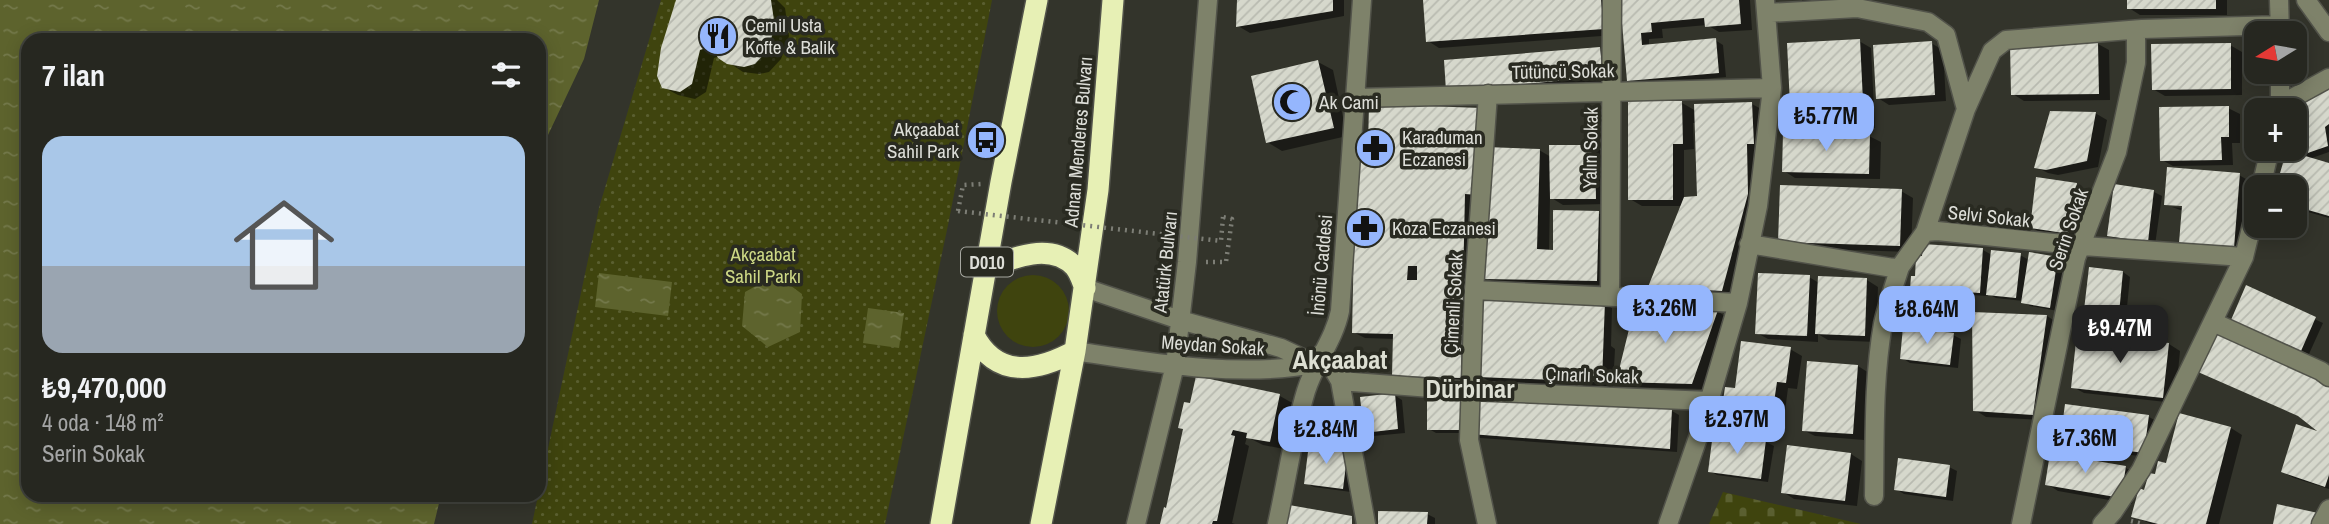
<!DOCTYPE html>
<html lang="tr">
<meta charset="utf-8">
<style>
body{margin:0;font-family:"Archivo Narrow",sans-serif;background:#32332d;color:#f1f3f6;height:100vh;display:flex;flex-direction:column;font-size:26px;white-space:nowrap}
*{box-sizing:border-box;margin:0}
p{font-size:23px;color:#a4a5a5}
.icon{flex:none;width:38px;height:38px;fill:none;stroke:currentColor;stroke-width:2;stroke-linecap:round;stroke-linejoin:round}
.map{position:relative;flex:1;overflow:hidden}
.sheet{position:absolute;left:21px;top:33px;width:525px;height:469px;display:flex;flex-direction:column;background:#262720;border-radius:21px;box-shadow:0 4px 18px #0003,0 0 0 2px #42443e}
.sheet>*{flex:none}
.needle{width:46px;rotate:259deg}
.controls{position:absolute;left:2244px;top:21px;display:grid;gap:14px}
.controls a{display:grid;place-items:center;width:63px;height:63px;border-radius:14px;background:#262720;box-shadow:0 4px 18px #0003,0 0 0 2px #42443e;font-size:35px}
.price{position:absolute;translate:-50% -60px;padding:0 16px;border-radius:14px;background:#95b6fd;color:#111;font-size:23px;line-height:46px;filter:drop-shadow(0 2px 4px #0008)}
.price::after{content:'';position:absolute;left:50%;top:42px;width:21px;height:16px;margin-left:-10px;background:inherit;clip-path:polygon(0 0,100% 0,50% 100%)}
.price.on{background:#222;color:#fff}
ul{padding:0;list-style:none}
li{display:grid;align-content:center;gap:14px;height:371px;padding:0 21px}
li+li{border-top:2px solid #42443e}
li span{display:grid;place-items:center;height:217px;border-radius:21px;color:#555}
li>.icon{margin-inline-start:auto}
span .icon{width:126px;height:126px;fill:#fffc;stroke-width:1}
li b{font-size:30px}
h2{display:flex;justify-content:space-between;align-items:center;height:84px;padding:0 21px;font-size:30px}
.map>svg:first-child{display:block}
</style>
<div class="map">
<svg width="2329" height="524" viewBox="0 0 2329 524">
<defs>
<pattern id="cemetery-stones" width="16" height="16" patternUnits="userSpaceOnUse" patternTransform="scale(1.75)"><rect width="16" height="16" fill="#3f440e"/><path d="M2 7V4a2 2 0 0 1 4 0v3zM10 15v-3a2 2 0 0 1 4 0v3z" fill="#5a5f30"/></pattern>
<pattern id="park-dots" width="8" height="8" patternUnits="userSpaceOnUse" patternTransform="scale(1.75)"><rect width="8" height="8" fill="#3f440e"/><path d="M2 2h.1M6 6h.1" fill="none" stroke="#5a5f30" stroke-width="1.8" stroke-linecap="round"/></pattern>
<pattern id="water-ripples" width="26" height="14" patternUnits="userSpaceOnUse" patternTransform="scale(1.75)"><rect width="26" height="14" fill="#5d632d"/><path d="M2 4q2-2 4 0t4 0M15 11q2-2 4 0t4 0" fill="none" stroke="#74794b"/></pattern>
<pattern id="building-hatch" width="6" height="6" patternUnits="userSpaceOnUse" patternTransform="scale(1.75)"><rect width="6" height="6" fill="#d6d8cc"/><path d="M-1 1l2-2M0 6l6-6M5 7l2-2" fill="none" stroke="#b8bab0"/></pattern>
</defs>
<rect width="100%" height="100%" fill="#33342b"/>
<path fill="#3f440e" d="M997 311a36 36 0 1 1 72 0a36 36 0 1 1-72 0Z"/>
<path fill="url(#cemetery-stones)" d="M1723 492 1861 524H1709Z"/>
<path fill="url(#park-dots)" d="M661 0H992L948 225 885 524H532L599 208Z"/>
<path fill="url(#water-ripples)" d="M0 0H599L584 59 539 154V40H28V495H441L434 524H0Z
M599 273 672 282 668 316 595 307Z
M776 275 802 294 800 332 768 347 742 326 745 292Z
M868 308 904 313 899 348 863 343Z"/>
<path fill="#0007" fill-rule="evenodd" d="M677 0H777L785 8 789 36 781 59 769 72 759 74 743 72 719 56 714 58 706 92 695 99 678 95 663 87Z
M1239 0H1344V16L1250 33 1238 26Z
M1425 0H1612L1615 35 1439 48 1428 41Z
M1622 0H1750L1752 30 1719 32 1707 25 1662 29 1663 38 1649 39V46L1715 40 1723 45 1726 77 1636 85 1629 80Z
M1802 0H1858L1802 4Z
M2129 0H2227V15H2140L2129 8Z
M1859 41 1871 48 1875 128 1804 131 1793 125Z
M1931 43 1943 50 1946 101 1889 105 1878 98Z
M2098 44 2109 50 2110 100 2024 101 2013 94Z
M2230 45 2242 52V95L2165 96 2153 89Z
M1599 49 1607 53 1610 81 1456 94Z
M1318 62 1333 70 1347 136 1282 151 1267 142Z
M2329 85V152L2309 159 2329 165V218L2294 208V187H2278L2289 149H2294Z
M1682 103 1696 111 1752 104 1763 110 1764 149 1754 150 1756 201 1734 296 1661 293 1650 287 1683 206H1642L1630 199ZM1693 123H1697L1704 198H1684V150L1694 149Z
M2228 108 2240 114V143H2232L2233 165 2173 166 2162 160Z
M2095 113 2107 120 2098 167 2058 175 2048 173 2036 167Z
M1869 136 1881 142 1880 179 1795 178 1784 171Z
M1595 147 1606 153 1607 204 1563 205 1550 197 1549 251 1554 252 1598 213 1606 217 1605 285 1493 282 1486 278 1476 200 1468 381 1402 379 1394 375 1395 339 1365 338 1353 332 1487 149 1539 150 1551 157Z
M2239 175 2251 182 2248 217 2244 216 2241 251 2188 247 2180 242 2183 211 2172 207 2184 208V205L2166 204Z
M2076 185 2084 189 2078 237 2039 232 2032 227Z
M2115 186 2154 192 2162 196 2155 245 2117 240 2109 236Z
M1782 187 1901 191 1913 198 1911 252 1791 248Z
M1983 250 1992 255H2020L2029 260 2030 254 2058 259 2066 263 2058 311 2030 306 2023 301 1996 298 1988 294V296L1920 292 1912 288Z
M2123 272 2130 277 2126 317 2094 313 2086 309Z
M1809 277 1819 283 1867 280 1878 287 1876 342 1828 340 1818 334V342L1768 339 1757 333Z
M2247 288 2323 323 2309 354 2241 323Z
M1604 303 1612 308 1611 346 1615 349 1613 387 1491 382 1480 376Z
M1717 311 1725 316 1718 335 1721 338 1703 389 1629 387 1618 381Z
M2047 316 2058 323 2044 420 1986 417 1975 410Z
M2078 334 2169 344 2180 351 2175 403 2084 393 2073 387Z
M1953 335 1961 339 1958 368 1910 363 1902 358Z
M1790 349 1802 356 1797 389 1788 388 1782 435 1734 428 1722 422 1737 390Z
M1858 366 1869 373 1864 440 1815 436 1803 430Z
M1198 378 1280 396 1294 404 1284 449 1263 445 1247 437 1245 444 1249 446 1232 523 1235 524H1162L1168 510Z
M2329 387V489L2294 478 2283 472 2325 435 2305 419 2254 396Z
M1394 395 1402 400 1405 433 1373 436 1365 432Z
M1461 397 1469 402 1468 433H1436L1429 429Z
M1672 411 1679 415 1677 452 1480 438 1472 433Z
M2180 415 2231 428 2242 435 2219 524H2151L2133 516 2145 492 2167 465Z
M2149 417 2160 423 2156 458 2074 448 2062 441Z
M1715 435 1766 442 1774 446 1768 482 1717 475 1710 471Z
M1851 454 1862 461 1857 506 1794 499 1783 492Z
M1355 455 1351 492 1314 487 1306 483Z
M2051 455 2126 468 2137 474 2132 504 2058 491 2047 484Z
M1949 467 1957 471 1953 501 1904 494 1896 489Z
M1427 514 1435 518V524H1380Z"/>
<path fill="url(#building-hatch)" fill-rule="evenodd" d="M676 0H771L775 27 767 51 755 64 744 67 727 64 718 58 712 46 700 50 692 84 680 92 662 88 657 76 661 48Z
M1237 0H1333V11L1236 27Z
M1423 0H1601L1604 29 1426 42Z
M1620 0H1739L1741 24 1705 27 1704 18 1651 23 1652 32 1641 33 1642 45 1716 38 1719 73 1627 81Z
M2127 0H2216V9H2127Z
M1860 39 1864 122 1791 126 1787 43Z
M1932 41 1935 95 1876 99 1873 45Z
M2098 42 2099 94 2011 95 2010 43Z
M2231 43V89L2152 90 2151 44Z
M1600 47 1603 77 1446 91 1444 60Z
M1318 60 1334 128 1266 143 1251 76Z
M2326 81 2329 88V124L2325 127 2328 146 2302 155 2329 163V216L2294 206V187H2276L2287 149H2294L2293 110 2300 95Z
M1628 101H1682L1683 144H1673V200H1628Z
M1752 102 1754 144H1747L1748 194 1722 291 1648 287 1684 197 1697 196 1694 104Z
M1369 104 1481 108 1478 195 1465 194 1461 378 1392 376 1393 334 1352 333 1356 147H1368ZM1408 266H1417V280H1407Z
M2229 106V137H2221L2222 160 2160 161 2159 107Z
M2050 111 2096 112 2087 161 2046 170 2034 168Z
M1783 132 1870 134 1869 174 1782 172Z
M1549 145H1595L1596 199H1550Z
M1486 147 1540 149 1537 249 1553 250V210L1599 211 1597 281 1484 279Z
M2167 167 2240 173 2234 248 2179 243 2182 206 2164 205Z
M2036 177 2077 183 2070 234 2030 228Z
M2114 184 2154 190 2148 242 2107 236Z
M1780 185 1902 189 1900 246 1778 242Z
M1923 244 1983 248 1980 293 1910 289 1911 276H1915L1916 256H1922Z
M1991 250 2021 253 2016 298 1986 295Z
M2029 252 2058 257 2050 308 2021 303Z
M2089 267 2123 271 2119 314 2084 310Z
M1758 273 1810 275 1807 336 1755 334Z
M1818 276 1867 278 1865 336 1815 334Z
M2246 285 2316 317 2301 351 2231 320Z
M1481 296 1605 301 1602 382 1478 377Z
M1635 305 1718 310 1692 384 1616 382Z
M1972 312 2047 315 2033 415 1973 411Z
M1903 327 1954 333 1950 365 1900 359Z
M2077 332 2169 343 2163 398 2071 388Z
M2216 332 2316 376 2329 386V475L2325 487 2281 472 2296 424 2317 431 2298 416 2198 372Z
M1741 341 1791 347 1786 383 1777 382 1770 429 1720 423 1725 387 1735 388Z
M1807 361 1858 365 1853 434 1802 431Z
M1196 376 1280 394 1270 442 1246 438 1247 433 1233 430 1231 435 1235 436 1217 521H1213L1212 524H1160L1164 507 1166 508 1183 429 1178 428 1184 402 1190 403Z
M1395 393 1398 429 1364 433 1360 397Z
M1473 394 1672 409 1670 449 1470 434Z
M1427 395H1461V430H1427Z
M2065 404 2149 415 2144 453 2060 442Z
M2179 413 2231 427 2206 524H2158L2131 517 2139 488 2144 490 2149 473 2155 474 2158 461 2166 463Z
M1713 433 1766 440 1761 479 1708 472Z
M1309 444 1348 449 1343 489 1304 484Z
M1787 445 1851 453 1845 501 1781 493Z
M2050 453 2126 466 2121 498 2045 485Z
M1898 458 1950 465 1946 497 1894 490Z
M2277 504 2318 513 2316 524H2273Z
M1289 505 1352 516V524H1285Z
M1378 511 1428 512 1427 524H1378Z"/>
<g fill="none" stroke-linecap="round" stroke-linejoin="round">
<g stroke="#52534a" stroke-width="21">
<path id="minor" d="M2279 0 2280 33
M2306 0 2329 32
M1767 13 1857 8 1928 22 1946 35 1966 109
M1355 98 1772 88
M2278 106 2329 78
M2277 110 2280 98V72
M2261 187 2270 149
M1925 232 1966 109 1992 51 2006 40 2142 29 2280 25
M1749 244 1893 268 1900 267 1925 232 1937 231 2083 246 2244 257
M1474 290 1738 303
M1610 296 1612 0
M2213 322 2321 371 2329 377
M1075 351C1154 363 1237 378 1315 364L1281 348 1180 320 1085 288
M1323 352 1340 381 1470 391 1709 401
M1340 381 1366 524
M1874 496C1875 440 1873 380 1883 324 1887 305 1894 286 1900 267
M1136 524 1175 365 1187 262 1208 0
M1277 524C1287 480 1293 434 1306 391 1315 362 1334 340 1340 311L1362 0
M1487 524 1469 440 1474 290 1488 94
M1668 524 1701 429 1738 303 1758 206 1772 88 1765 0
M2021 524 2076 258 2117 152 2136 63V30
M2102 524 2113 512 2141 470 2244 257 2256 208
M2321 524 2329 509"/>
</g>
<g stroke="#52534a" stroke-width="24">
<path id="highway" d="M986 269C1012 258 1051 241 1075 267 1080 273 1082 281 1085 288
M974 335C997 380 1038 371 1075 351
M941 524 1001 182 1037 0
M1041 524 1075 351 1098 190 1113 0"/>
</g>
<path stroke="#7d7e76" stroke-width="4.5" stroke-dasharray="2 5" stroke-linecap="butt" d="M958 211 963 185 981 184
M1206 262H1226L1232 219 1223 217
M2131 521 2143 524"/>
<use href="#minor" stroke="#7e826a" stroke-width="18"/>
<use href="#highway" stroke="#e7f0b5" stroke-width="21"/>
<path stroke="#7d7e76" stroke-width="4.5" stroke-dasharray="2 5" stroke-linecap="butt" d="M958 211 1221 241 1223 217"/>
</g>
<defs>
<g id="restaurant-disc" transform="scale(2.0125)"><circle r="9.5" fill="#95b6fd" stroke="#292a21"/><path d="M-5-6h1v4h1v-4h1v4h1v-4h1v5L-1.5 .5V6h-2V.5L-5-1ZM5-6V6H3V1.5H1.5Q1.5-4 5-6Z" fill="#111"/></g>
<g id="mosque-disc" transform="scale(2.0125)"><circle r="9.5" fill="#95b6fd" stroke="#292a21"/><path d="M3.5-4.9A6 6 0 1 0 3.5 4.9A5 5 0 1 1 3.5-4.9Z" fill="#111"/></g>
<g id="bus-disc" transform="scale(2.0125)"><circle r="9.5" fill="#95b6fd" stroke="#292a21"/><path d="M-5-6H5V4H4V6H2V4H-2V6H-4V4H-5ZM-3.5-4V0h7V-4ZM-3.5 1.2v1.5H-2V1.2ZM2 1.2v1.5H3.5V1.2Z" fill="#111"/></g>
<g id="pharmacy-disc" transform="scale(2.0125)"><circle r="9.5" fill="#95b6fd" stroke="#292a21"/><path d="M-2-6h4v4h4v4h-4v4h-4v-4h-4v-4h4Z" fill="#111"/></g>
</defs>
<g fill-rule="evenodd">
<use href="#restaurant-disc" x="718" y="36"/>
<use href="#mosque-disc" x="1292" y="102"/>
<use href="#bus-disc" x="986" y="140"/>
<use href="#pharmacy-disc" x="1375" y="148"/>
<use href="#pharmacy-disc" x="1365" y="228"/>
</g>
<g text-anchor="middle" dominant-baseline="central" stroke-width="7" stroke-linejoin="round" paint-order="stroke">
<rect fill="#292a21" stroke="#a7a8a1" stroke-width="2" x="961" y="247.5" width="52" height="29" rx="5"/>
<g font-size="18" font-weight="bold" fill="#ddded8">
<text x="987" y="262">D010</text>
</g>
<g font-size="19" fill="#ddded8" stroke="#292a21" text-anchor="start">
<text x="745" y="25">Cemil Usta<tspan x="745" dy="22">Kofte &amp; Balik</tspan></text>
<text x="1319" y="102">Ak Cami</text>
<text x="959" y="129" text-anchor="end">Akçaabat<tspan x="959" dy="22">Sahil Park</tspan></text>
<text x="1402" y="137">Karaduman<tspan x="1402" dy="22">Eczanesi</tspan></text>
<text x="1392" y="228">Koza Eczanesi</text>
</g>
<g font-size="19" fill="#ddded8" stroke="#292a21">
<text transform="translate(1563 71) rotate(-1)">Tütüncü Sokak</text>
<text transform="translate(1078 142) rotate(-85)">Adnan Menderes Bulvarı</text>
<text transform="translate(1590 148) rotate(-89)">Yalın Sokak</text>
<text transform="translate(1989 216) rotate(6)">Selvi Sokak</text>
<text transform="translate(2068 229) rotate(-71)">Serin Sokak</text>
<text transform="translate(1165 262) rotate(-84)">Atatürk Bulvarı</text>
<text transform="translate(1321 265) rotate(-85)">İnönü Caddesi</text>
<text transform="translate(1453 304) rotate(-87)">Çimenli Sokak</text>
<text transform="translate(1213 345) rotate(4)">Meydan Sokak</text>
<text transform="translate(1592 375) rotate(2)">Çınarlı Sokak</text>
</g>
<g font-size="19" fill="#cdd885" stroke="#292a21">
<text x="763" y="254">Akçaabat<tspan x="763" dy="22">Sahil Parkı</tspan></text>
</g>
<g font-size="26" font-weight="bold" fill="#dddfd3" stroke="#292a21">
<text x="1340" y="359">Akçaabat</text>
<text x="1470" y="388">Dürbinar</text>
</g>
</g>
</svg>
<div class="controls">
<a><svg class="needle" viewBox="-14 -14 28 28"><path d="M0-13l5 13h-10z" fill="#e53935"/><path d="M0 13l5-13h-10z" fill="#a4a5a5"/></svg></a>
<a>+</a>
<a>−</a>
</div>
<b class="price" style="left:1826px;top:153px">₺5.77M</b>
<b class="price" style="left:1665px;top:345px">₺3.26M</b>
<b class="price" style="left:1927px;top:346px">₺8.64M</b>
<b class="price on" style="left:2120px;top:365px">₺9.47M</b>
<b class="price" style="left:1737px;top:456px">₺2.97M</b>
<b class="price" style="left:1326px;top:466px">₺2.84M</b>
<b class="price" style="left:2085px;top:475px">₺7.36M</b>
<section class="sheet">
<h2>7 ilan<svg class="icon" aria-label="filters" viewBox="0 0 24 24"><path d="M4 7h16M4 17h16"/><circle cx="9" cy="7" r="2"/><circle cx="15" cy="17" r="2"/></svg></h2>
<ul>
<li><span style="background:linear-gradient(#a9c7e8 60%,#9aa5b1 0)"><svg class="icon" aria-label="home" viewBox="0 0 24 24"><path d="M3 11l9-7 9 7M6 9v11h12V9"/></svg></span><div><b>₺9,470,000</b><p>4 oda · 148 m²</p><p>Serin Sokak</p></div></li>
</ul>
</section>
</div>
